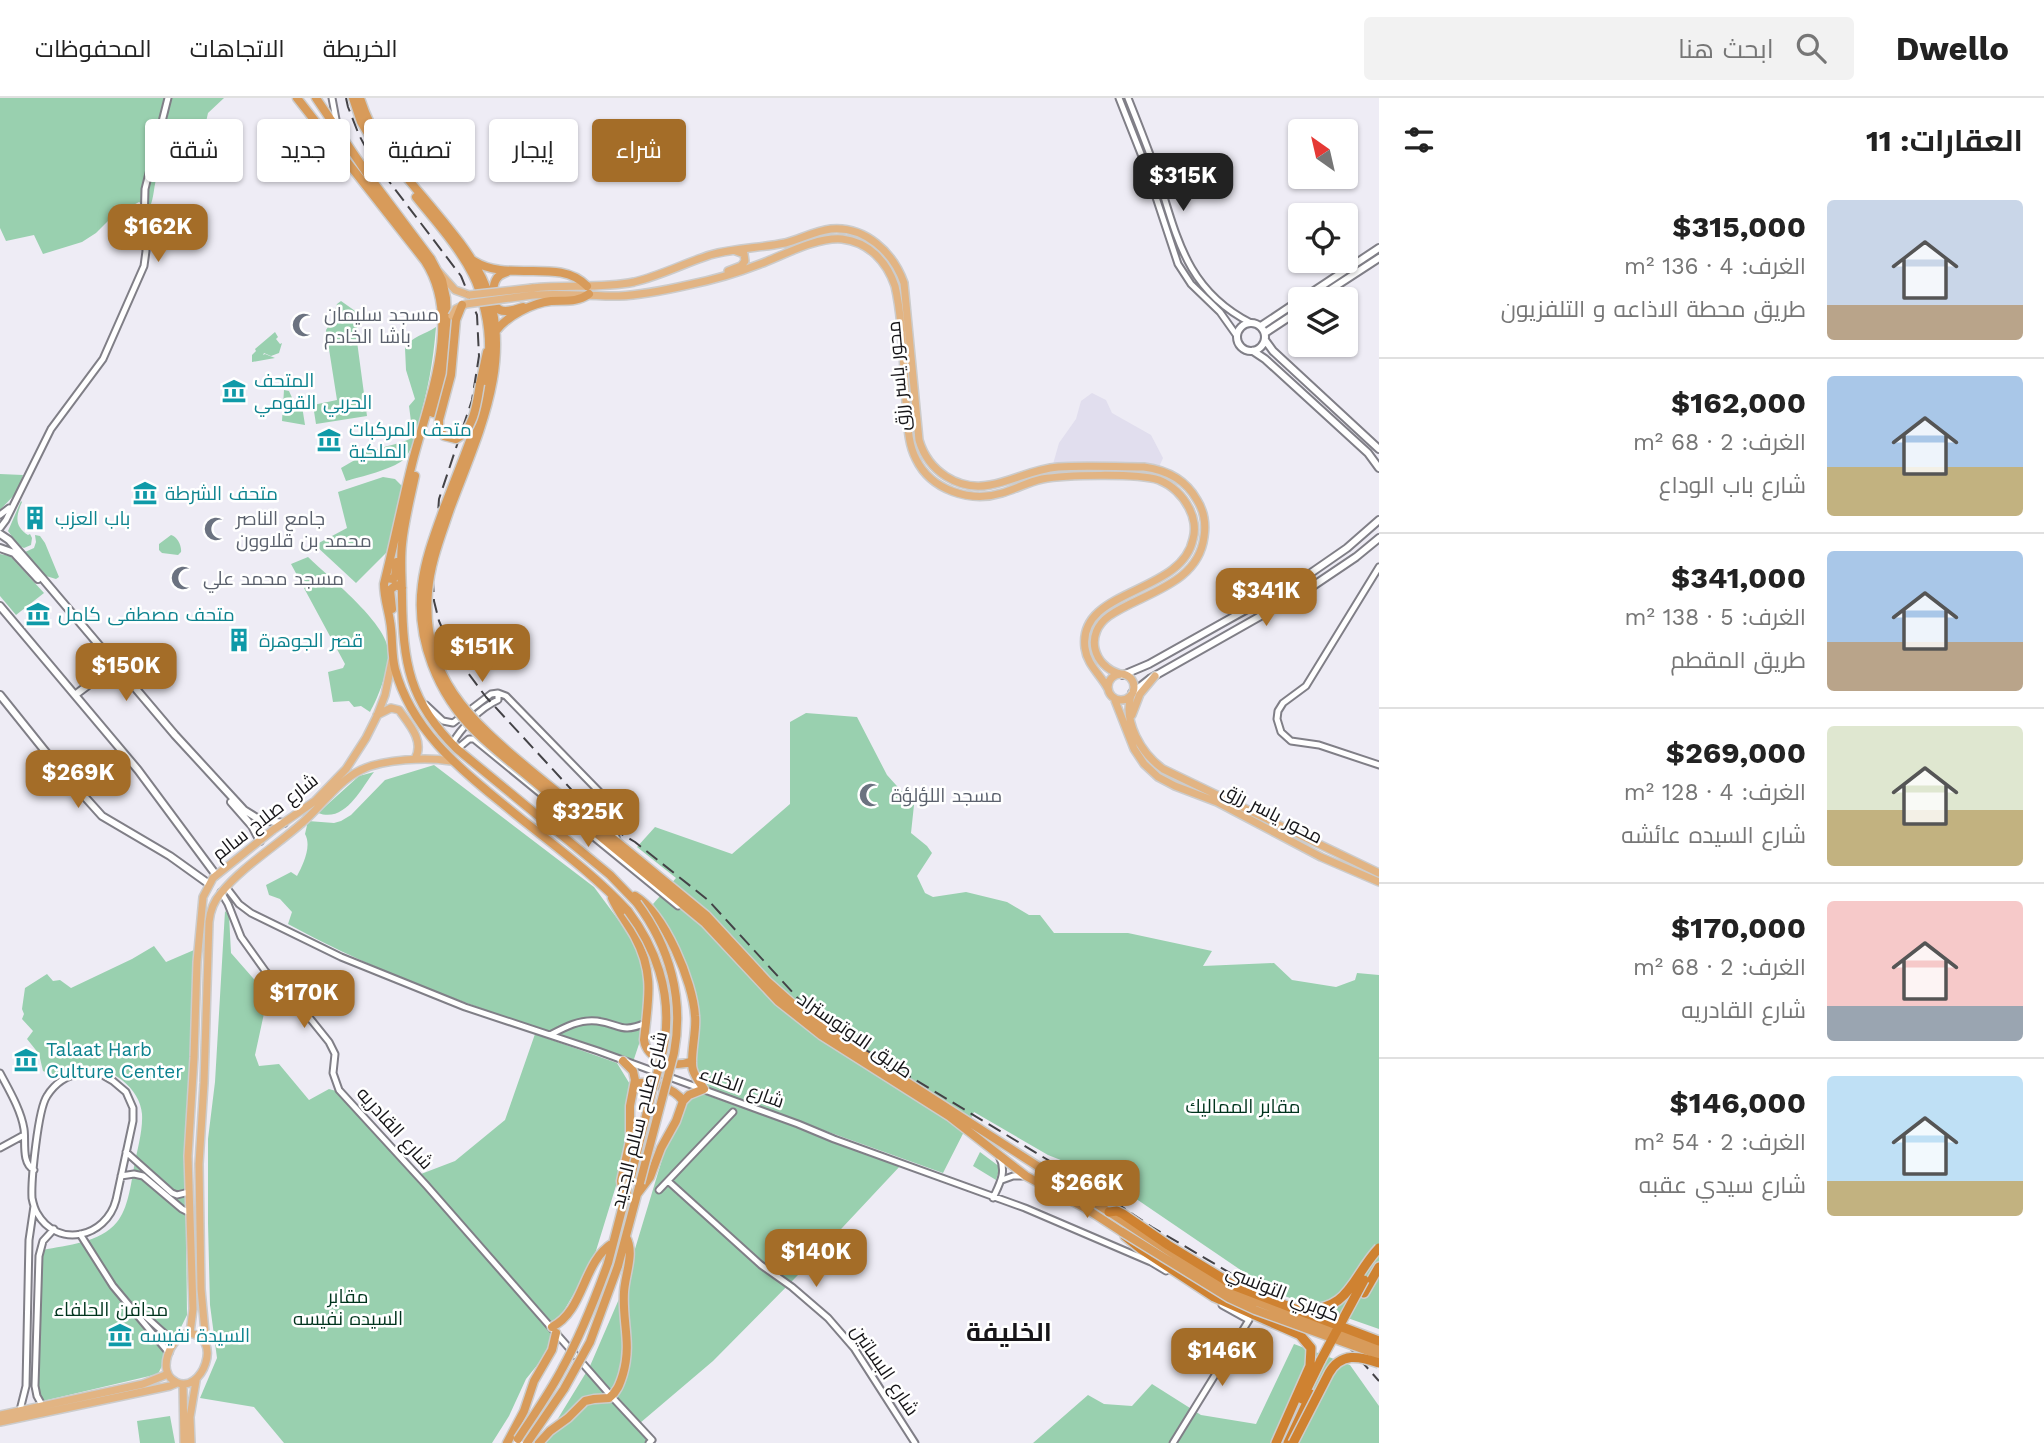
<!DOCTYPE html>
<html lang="ar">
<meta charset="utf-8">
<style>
body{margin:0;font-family:"Work Sans",Cairo,sans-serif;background:#f2f2f2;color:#222;direction:rtl;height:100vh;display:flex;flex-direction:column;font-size:26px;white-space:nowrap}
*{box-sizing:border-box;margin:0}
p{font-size:23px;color:#767676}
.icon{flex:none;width:38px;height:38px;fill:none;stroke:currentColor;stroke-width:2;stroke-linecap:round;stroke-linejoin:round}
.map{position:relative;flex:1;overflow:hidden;direction:ltr}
.side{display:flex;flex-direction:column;background:#fff;width:665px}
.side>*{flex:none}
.guide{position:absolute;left:21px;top:21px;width:665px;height:63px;direction:rtl;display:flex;gap:14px}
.needle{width:46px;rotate:326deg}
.fabs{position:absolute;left:1288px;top:21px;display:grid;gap:14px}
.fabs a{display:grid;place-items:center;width:70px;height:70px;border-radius:7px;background:#fff;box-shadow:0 2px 5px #0004;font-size:35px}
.price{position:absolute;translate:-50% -60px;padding:0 16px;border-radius:14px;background:#a46d28;color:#fff;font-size:23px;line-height:46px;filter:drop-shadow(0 2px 4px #0008)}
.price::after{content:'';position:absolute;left:50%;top:42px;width:21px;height:16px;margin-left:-10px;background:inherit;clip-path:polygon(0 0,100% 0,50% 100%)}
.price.current{background:#222;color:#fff}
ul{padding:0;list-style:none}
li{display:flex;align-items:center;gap:21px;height:175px;padding:0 21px}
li+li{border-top:2px solid #e0e0e0}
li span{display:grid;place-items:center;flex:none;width:196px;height:140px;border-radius:7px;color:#555}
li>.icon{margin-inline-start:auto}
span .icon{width:84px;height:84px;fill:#fffc;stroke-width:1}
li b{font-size:30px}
h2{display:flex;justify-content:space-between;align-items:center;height:84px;padding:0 21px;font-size:30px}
.chip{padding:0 24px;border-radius:7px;background:#fff;box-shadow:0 2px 5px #0004;font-size:24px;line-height:63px}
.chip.current{background:#a46d28;color:#fff}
header{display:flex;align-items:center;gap:42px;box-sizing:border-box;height:98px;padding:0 35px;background:#fff;border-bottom:2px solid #e0e0e0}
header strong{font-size:33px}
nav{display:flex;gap:38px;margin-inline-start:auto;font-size:24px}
.search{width:490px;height:63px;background:#f2f2f2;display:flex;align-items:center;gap:18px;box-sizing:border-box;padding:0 24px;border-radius:7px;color:#767676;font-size:26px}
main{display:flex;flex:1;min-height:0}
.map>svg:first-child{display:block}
</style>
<header>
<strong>Dwello</strong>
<div class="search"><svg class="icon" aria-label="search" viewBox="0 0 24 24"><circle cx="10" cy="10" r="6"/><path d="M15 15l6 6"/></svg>ابحث هنا</div>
<nav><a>الخريطة</a><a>الاتجاهات</a><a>المحفوظات</a></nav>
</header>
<main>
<section class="side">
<h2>العقارات: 11<svg class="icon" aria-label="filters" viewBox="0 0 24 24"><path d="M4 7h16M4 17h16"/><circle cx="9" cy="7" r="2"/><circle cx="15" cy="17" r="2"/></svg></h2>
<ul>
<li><span style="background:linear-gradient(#c9d6e8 75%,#b9a48a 0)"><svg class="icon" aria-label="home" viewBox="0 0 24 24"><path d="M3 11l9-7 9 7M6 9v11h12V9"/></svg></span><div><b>$315,000</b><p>الغرف: 4 · 136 m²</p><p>طريق محطة الاذاعه و التلفزيون</p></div></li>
<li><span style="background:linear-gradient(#a9c7e8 65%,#c2b280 0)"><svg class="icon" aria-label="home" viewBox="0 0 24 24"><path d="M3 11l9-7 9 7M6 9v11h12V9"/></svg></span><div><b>$162,000</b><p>الغرف: 2 · 68 m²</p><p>شارع باب الوداع</p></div></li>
<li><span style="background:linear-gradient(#a9c7e8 65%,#b9a48a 0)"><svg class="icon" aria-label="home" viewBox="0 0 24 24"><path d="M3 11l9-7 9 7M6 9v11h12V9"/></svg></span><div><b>$341,000</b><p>الغرف: 5 · 138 m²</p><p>طريق المقطم</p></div></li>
<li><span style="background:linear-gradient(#dfe7d0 60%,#c2b280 0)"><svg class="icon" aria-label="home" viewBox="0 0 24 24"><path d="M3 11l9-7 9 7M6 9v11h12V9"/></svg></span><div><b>$269,000</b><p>الغرف: 4 · 128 m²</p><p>شارع السيده عائشه</p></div></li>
<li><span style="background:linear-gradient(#f6c9c9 75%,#9aa5b1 0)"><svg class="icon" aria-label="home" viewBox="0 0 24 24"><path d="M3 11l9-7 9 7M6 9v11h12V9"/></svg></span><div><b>$170,000</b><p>الغرف: 2 · 68 m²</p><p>شارع القادريه</p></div></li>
<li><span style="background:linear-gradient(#bfe0f5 75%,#c2b280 0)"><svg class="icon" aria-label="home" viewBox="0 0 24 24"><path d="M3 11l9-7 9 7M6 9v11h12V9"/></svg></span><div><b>$146,000</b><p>الغرف: 2 · 54 m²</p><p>شارع سيدي عقبه</p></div></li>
</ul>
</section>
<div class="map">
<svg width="1379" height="1345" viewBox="0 0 1379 1345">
<rect width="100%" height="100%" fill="#eeecf5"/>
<path fill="#e1deee" d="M1092 295 1106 302 1112 315 1151 337 1163 360 1159 369 1053 366 1059 345 1076 321 1081 303Z"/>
<path fill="#99d0af" d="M0 0H224L208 15 206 24 203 29 194 32 179 48 176 46C170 56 162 64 158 76 153 87 155 99 149 111L139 104 113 118 96 135 82 144 43 156 34 137 6 143 0 130Z
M341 203 358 215 356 236 367 318 316 326 313 307 337 302 326 232 328 229H330L337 206Z
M436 229C433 266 428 291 418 327 415 338 412 354 403 362 393 371 360 379 346 383L341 370 360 359V355L370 351 372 353C386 347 400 347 413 339L409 308 415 301 406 272 405 250C412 238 424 237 436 229Z
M275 234 278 239 276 241 280 246 282 245 279 255 271 258 264 255 263 257 265 256 275 260 252 264V257L256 253 255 251Z
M284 292 289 293 293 302 302 308 305 327 282 323Z
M0 376 23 377 18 393 0 412Z
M383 379 395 381 402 388 387 454 356 485 315 447 347 430 338 394Z
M21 403 22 404C16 418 14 428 28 437L30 436 32 440 31 447 24 450 19 448 8 433Z
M35 437 40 438 45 445 59 479 56 481 46 478 25 454 34 450 36 444Z
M171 437C177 438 182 448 181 454L178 457 162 455 159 452V446Z
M0 456 10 458 44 495 16 517 0 498Z
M308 459C330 480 385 524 388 551 390 569 379 598 370 614L361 608 354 609 349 603 333 604 328 574 343 570 345 566 291 466Z
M806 615 857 619 887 677 914 707 911 735 927 748 932 755 917 778 925 795 933 799 966 794 1007 804 1029 817H1040L1054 835H1128L1212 853 1203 868 1274 865 1292 882 1336 889 1355 882 1357 875 1379 877V1231L1273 1194 1104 1079 1048 1057 974 1014 943 1075 697 987 695 977C696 955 699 933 698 911 696 883 670 829 653 806L676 780 637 749 655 729 732 756 790 706V624Z
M434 667 594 789 631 839 639 852 646 881 640 943 633 964C517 922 397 886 288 826L292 814 280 801 269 797 266 787 291 774 297 778C303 767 312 748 305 736L308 723 334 725 341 723 351 717 385 682Z
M374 674C360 692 345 725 318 715L359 678Z
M225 813 229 817 231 855 268 897 255 957 259 968 279 966 309 1002 329 991 336 993 550 1228 552 1235 550 1248 547 1255 526 1281 509 1318 492 1345H284L254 1309 200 1300 217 1260 210 1207 208 1125V1041L215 984Z
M154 848 166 864 194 852 192 963 185 1032 187 1217 158 1276 39 1304V1210L43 1152C67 1147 100 1145 117 1124 128 1111 131 1086 134 1069 137 1052 143 1033 142 1016 140 988 106 965 79 969 70 971 62 974 54 978L43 973 39 956 27 941 33 933 22 921 24 916 22 911 25 890 47 876 53 883 60 882 71 890 132 861Z
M535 936 617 965 631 988 627 1052 595 1156 586 1175 555 1228 421 1076 455 1063 505 1022Z
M690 991 901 1067 798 1177 713 1263 640 1325 590 1268 622 1194 664 1055 676 1031Z
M980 1054 1000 1069 996 1082 973 1068Z
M1294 1246 1350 1267 1379 1308V1345H1033L1088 1297 1104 1306 1132 1308 1152 1286 1201 1317 1256 1326Z
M587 1273 647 1342 645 1345H543Z
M170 1318 175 1345H140L137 1323Z"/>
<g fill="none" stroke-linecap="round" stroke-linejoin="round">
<g stroke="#807f87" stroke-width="9">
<path id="tertiary" d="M332 0 338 32
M1119 0 1145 66 1178 166 1191 186 1220 214 1237 238
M1128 0C1138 25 1148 50 1157 76 1177 139 1186 192 1251 225
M0 417 9 410
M0 430 6 422 51 331 103 261 144 168 146 153 144 128 145 91 168 0
M1379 469 1306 588 1283 605 1278 613 1277 621 1281 634 1291 643 1319 647 1379 667
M426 607 443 623 453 625 491 596 498 595 506 598 620 715 613 728 617 743
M452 646C461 630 480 610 498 602V595
M457 651 469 641H474L678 808
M226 789 239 806 251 815 341 859 465 909 598 953 798 1026 834 1041 1025 1110 1151 1164 1166 1173
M221 794 228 806 241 839 266 874 296 903 329 944 335 956 333 975 339 992 426 1087 612 1299 652 1342 649 1345
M550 937C565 929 580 921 597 923 621 926 620 936 646 925
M0 975C9 992 21 1012 24 1031 26 1044 21 1065 34 1072
M82 975 101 976 113 983 126 994 133 1010V1023L116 1102C106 1140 57 1151 37 1115 34 1110 33 1105 32 1100 31 1082 38 1011 47 998 55 985 68 977 82 975Z
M0 1050 24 1037
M126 1054 172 1095 177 1097 189 1094
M121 1078 134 1076 143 1078 182 1111 190 1115
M1002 1082 1013 1078H1026
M668 1083 761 1167 792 1189 828 1220 854 1250 915 1345
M659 1092 733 1014
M993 1100C1000 1085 1007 1074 999 1058
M80 1136 113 1188 169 1255
M135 1213 144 1217 174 1244
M42 1307 37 1298 35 1288 39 1158 43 1143 54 1131
M20 1312 26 1288 29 1142 34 1108
M1173 1345 1249 1222 1222 1207"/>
</g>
<g stroke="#807f87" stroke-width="10">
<path id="secondary" d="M1302 201 1379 150
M1316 201 1379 160
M1237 239a14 14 0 1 1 28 0a14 14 0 1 1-28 0Z
M1261 228 1300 202
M1265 235 1300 212
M1265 242 1273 253 1379 351
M1253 253 1265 261 1368 355 1379 370
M0 436 9 442 43 481 175 637 244 712 260 722 284 725
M0 450 14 455 38 481
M0 508 138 672 216 777
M1123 577 1149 566 1308 477 1347 450 1379 422
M1132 595 1151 580 1310 490 1356 459 1379 440
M0 597 57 668 102 718 170 758 209 786
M75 597 116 566
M231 704 252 728 260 743"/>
</g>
<g stroke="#ccc" stroke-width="10">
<path id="primary" d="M728 173 741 168 745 163 744 156 736 153
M439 174 455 192 469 197
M532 190C566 186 600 191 634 184 660 178 685 165 710 157 735 150 760 150 785 145 800 141 815 133 831 131 865 128 893 154 904 185L919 342C928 373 958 393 990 387 1013 383 1033 371 1058 369 1086 367 1116 369 1144 369 1166 372 1186 382 1197 402 1204 413 1206 426 1204 439 1198 487 1142 495 1109 518 1084 536 1093 568 1120 576
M533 197C562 195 590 198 619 198 642 197 666 192 688 187 713 182 737 175 760 166 784 157 816 139 842 141 869 144 887 164 895 188 903 223 903 267 906 304 908 323 907 344 916 361 931 392 970 405 1002 395 1016 391 1028 384 1042 381 1065 377 1137 375 1159 382 1172 387 1183 398 1189 410 1194 419 1196 431 1193 441 1182 497 1077 490 1085 550 1087 567 1101 577 1108 591
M1108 589a13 13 0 1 1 26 0a13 13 0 1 1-26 0Z
M1131 597C1123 624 1141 655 1163 671L1379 775
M1114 600 1134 651 1144 666 1158 679 1175 688 1217 704 1321 759 1379 784
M377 617 391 610 399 612C409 626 425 643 415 661
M1132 617 1140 596 1155 578
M187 1235C226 1237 201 1298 176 1284 156 1274 170 1240 187 1235Z
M190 1235 193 1211 188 1058 194 959 197 864 203 799 213 780 273 732 315 703 346 671 366 640 377 618 385 597 392 563
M206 1245 201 1191 199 1066 204 985 209 824C210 814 213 804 221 795 242 769 276 748 302 725 321 709 338 683 361 672 383 661 427 659 451 663
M183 1286 184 1345
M0 1317 143 1286 168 1276
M0 1324 170 1288 177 1285
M191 1345 190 1319 196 1283"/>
</g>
<g stroke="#ccc" stroke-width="11">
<path id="trunk" d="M297 0 425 163C464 223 427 305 412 366 402 406 394 446 384 486 384 500 388 510 390 523 393 539 391 555 395 571 411 630 457 669 503 706 545 741 591 773 628 813
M316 0 368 77 431 161 442 182 446 200 448 243 444 275 433 315
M353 0 361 24 379 54
M360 0C375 47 399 70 429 106 448 129 469 153 482 180 518 258 477 338 450 411
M416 99C436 124 459 149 473 177 479 188 482 200 485 213 501 282 468 346 444 410
M474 163C508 185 560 159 587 188
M507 174C502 176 500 176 497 180 492 187 491 208 500 212 507 215 517 211 523 209
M496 233C507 218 532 205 551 203 565 202 576 205 589 196
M480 286 487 254
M415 378C410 401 404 424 402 446 400 464 402 482 402 500 403 564 409 604 457 651L610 777 637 805
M386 480 393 481 395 478 397 464
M392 511 390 492 396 487 402 490
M599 729 706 817 767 883 802 914 851 948 1109 1114
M596 735 705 825 778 903 821 937 949 1018 1026 1078 1085 1110 1122 1134
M635 798C665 816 693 884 695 918 697 932 689 962 693 972 695 979 700 985 704 991L689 997 683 1003 676 1023 661 1050 650 1079 638 1095
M612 800C618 814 628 826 635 839 655 876 648 903 644 942 647 962 675 971 692 963
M623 963 633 973 635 982 630 1008V1043L621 1083 622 1090 627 1095
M635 986C650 982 674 990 683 1003
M608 1165 627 1092
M618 1168 639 1089
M552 1229C585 1212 582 1164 613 1145
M507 1345 524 1313 534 1283 552 1252 556 1235
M539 1345 550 1333 568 1320 585 1303 594 1301 609 1300C617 1294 620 1286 623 1276 632 1245 622 1224 624 1194 625 1176 635 1155 626 1139"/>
</g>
<g stroke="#ccc" stroke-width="12">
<path id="motorway" d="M1125 1138 1141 1151 1214 1199 1300 1237 1311 1250 1310 1268 1276 1345
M1364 1195 1379 1169
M1302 1301 1321 1262
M1288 1345 1311 1296"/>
</g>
<use href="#tertiary" stroke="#fff" stroke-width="5"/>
<use href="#secondary" stroke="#fff" stroke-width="6"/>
<use href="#primary" stroke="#e2b483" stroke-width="7"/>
<use href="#trunk" stroke="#d89b5a" stroke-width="8"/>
<use href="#motorway" stroke="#cf8231" stroke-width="9"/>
<path stroke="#444347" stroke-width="2" stroke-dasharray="14 7" stroke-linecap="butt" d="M346 0 348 9 359 37 372 61 461 178 477 217 479 258 472 302 439 401 433 483 434 503 439 523 453 555 486 599 593 715 613 731 635 744 708 802 806 909 851 943 1086 1085 1152 1129 1259 1192 1272 1200 1325 1222 1379 1283"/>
<g stroke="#ccc" stroke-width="10" stroke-linecap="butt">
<path id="primary-bridge" d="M469 197 532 190
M452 218 456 211 466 206 533 197"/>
</g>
<g stroke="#ccc" stroke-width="11" stroke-linecap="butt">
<path id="trunk-bridge" d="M462 207 456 222 451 277 439 322V331L444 338 456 341C474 333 477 304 480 286
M444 410C435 435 425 461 422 487 415 541 438 597 476 634 491 649 509 663 525 676 549 696 572 715 596 735
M450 411C441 438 430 465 428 494 421 578 470 622 529 671 552 690 576 709 599 729
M637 805C670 849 684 901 674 955L640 1085
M628 813C656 850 671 894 665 940 663 958 657 976 652 993 645 1023 637 1053 630 1083
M1109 1114 1231 1194 1379 1251
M1122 1134 1229 1200 1255 1212 1379 1257
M518 1341C533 1318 549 1296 562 1271 581 1237 595 1201 608 1165
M527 1345 564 1291 590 1244 618 1168"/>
</g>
<g stroke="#ccc" stroke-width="12" stroke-linecap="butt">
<path id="motorway-bridge" d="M1109 1114 1117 1113 1123 1116 1168 1147 1235 1188 1379 1243
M1300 1211C1350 1215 1352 1178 1379 1150
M1321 1262 1364 1182
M1293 1345 1329 1275C1341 1254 1359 1258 1379 1265"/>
</g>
<use href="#primary-bridge" stroke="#e2b483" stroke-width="7"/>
<use href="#trunk-bridge" stroke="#d89b5a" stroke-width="8"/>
<use href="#motorway-bridge" stroke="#cf8231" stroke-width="9"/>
</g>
<defs>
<g id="mosque-bare" transform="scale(1.89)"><path d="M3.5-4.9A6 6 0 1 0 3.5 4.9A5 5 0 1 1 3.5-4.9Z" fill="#6b7280" stroke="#fff" stroke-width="2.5" paint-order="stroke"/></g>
<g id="museum-bare" transform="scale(1.89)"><path d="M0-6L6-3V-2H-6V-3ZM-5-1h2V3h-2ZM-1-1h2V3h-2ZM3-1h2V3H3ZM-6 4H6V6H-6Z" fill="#0f9aa8" stroke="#fff" stroke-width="2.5" paint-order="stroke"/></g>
<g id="building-bare" transform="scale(1.89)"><path d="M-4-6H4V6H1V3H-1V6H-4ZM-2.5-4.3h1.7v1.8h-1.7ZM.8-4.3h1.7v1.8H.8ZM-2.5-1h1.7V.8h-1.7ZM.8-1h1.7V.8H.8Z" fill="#0f9aa8" stroke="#fff" stroke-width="2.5" paint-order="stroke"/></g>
</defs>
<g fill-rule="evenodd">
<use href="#mosque-bare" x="304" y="227"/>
<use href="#museum-bare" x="234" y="293"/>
<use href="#museum-bare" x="329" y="342"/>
<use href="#museum-bare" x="145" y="395"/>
<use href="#building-bare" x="35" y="420"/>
<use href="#mosque-bare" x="216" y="431"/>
<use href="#mosque-bare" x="183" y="480"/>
<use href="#museum-bare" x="38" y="516"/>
<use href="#building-bare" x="239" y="542"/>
<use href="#mosque-bare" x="871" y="697"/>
<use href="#museum-bare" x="26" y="962"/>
<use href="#museum-bare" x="120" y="1237"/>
</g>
<g text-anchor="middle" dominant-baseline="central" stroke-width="5" stroke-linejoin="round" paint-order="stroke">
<g font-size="19" fill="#5b616d" stroke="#fff" text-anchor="start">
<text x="324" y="216">مسجد سليمان<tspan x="324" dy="22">باشا الخادم</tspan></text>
<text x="236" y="420">جامع الناصر<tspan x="236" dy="22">محمد بن قلاوون</tspan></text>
<text x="203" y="480">مسجد محمد علي</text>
<text x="891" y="697">مسجد اللؤلؤة</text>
</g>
<g font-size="19" fill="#161518" stroke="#fff">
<text transform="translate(898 278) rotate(-95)">محور ياسر رزق</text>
<text transform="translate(1272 715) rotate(27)">محور ياسر رزق</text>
<text transform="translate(265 719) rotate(-38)">شارع صلاح سالم</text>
<text transform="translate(855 937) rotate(35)">طريق الاوتوستراد</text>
<text transform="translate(742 989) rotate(20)">شارع الخلاء</text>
<text transform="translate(639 1022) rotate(-76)">شارع صلاح سالم الجديد</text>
<text transform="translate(395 1030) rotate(48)">شارع القادريه</text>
<text transform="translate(1283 1195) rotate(22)">كوبري التونسي</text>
<text transform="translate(885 1272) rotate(56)">شارع البساتين</text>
</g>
<g font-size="19" fill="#0d838f" stroke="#fff" text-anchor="start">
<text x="254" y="282">المتحف<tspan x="254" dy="22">الحربي القومي</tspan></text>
<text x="349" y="331">متحف المركبات<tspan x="349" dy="22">الملكية</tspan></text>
<text x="165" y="395">متحف الشرطة</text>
<text x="55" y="420">باب العزب</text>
<text x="58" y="516">متحف مصطفى كامل</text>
<text x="259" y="542">قصر الجوهرة</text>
<text x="46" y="951">Talaat Harb<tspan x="46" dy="22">Culture Center</tspan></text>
<text x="140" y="1237">السيدة نفيسه</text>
</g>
<g font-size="19" fill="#00341d" stroke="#fff">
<text x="1243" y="1008">مقابر المماليك</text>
<text x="348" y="1198">مقابر<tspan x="348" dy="22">السيده نفيسه</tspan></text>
<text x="111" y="1211">مدافن الحلفاء</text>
</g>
<g font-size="26" font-weight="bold" fill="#161518" stroke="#fff">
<text x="1009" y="1234">الخليفة</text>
</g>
</g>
</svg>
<div class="fabs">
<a><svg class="needle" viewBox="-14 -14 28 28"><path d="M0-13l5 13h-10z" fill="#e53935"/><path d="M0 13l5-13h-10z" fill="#767676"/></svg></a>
<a><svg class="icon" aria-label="locate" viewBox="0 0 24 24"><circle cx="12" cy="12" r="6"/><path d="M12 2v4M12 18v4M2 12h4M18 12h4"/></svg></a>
<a><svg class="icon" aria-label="layers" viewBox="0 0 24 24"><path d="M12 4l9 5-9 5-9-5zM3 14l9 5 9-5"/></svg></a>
</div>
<b class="price current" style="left:1183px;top:115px">$315K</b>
<b class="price" style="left:158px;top:166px">$162K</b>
<b class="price" style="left:1266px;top:530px">$341K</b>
<b class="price" style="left:482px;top:586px">$151K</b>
<b class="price" style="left:126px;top:605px">$150K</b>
<b class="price" style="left:78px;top:712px">$269K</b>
<b class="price" style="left:588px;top:751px">$325K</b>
<b class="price" style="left:304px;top:932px">$170K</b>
<b class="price" style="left:1087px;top:1122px">$266K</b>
<b class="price" style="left:816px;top:1191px">$140K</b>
<b class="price" style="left:1222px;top:1290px">$146K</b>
<div class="guide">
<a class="chip current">شراء</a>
<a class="chip">إيجار</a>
<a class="chip">تصفية</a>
<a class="chip">جديد</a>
<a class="chip">شقة</a>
</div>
</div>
</main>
